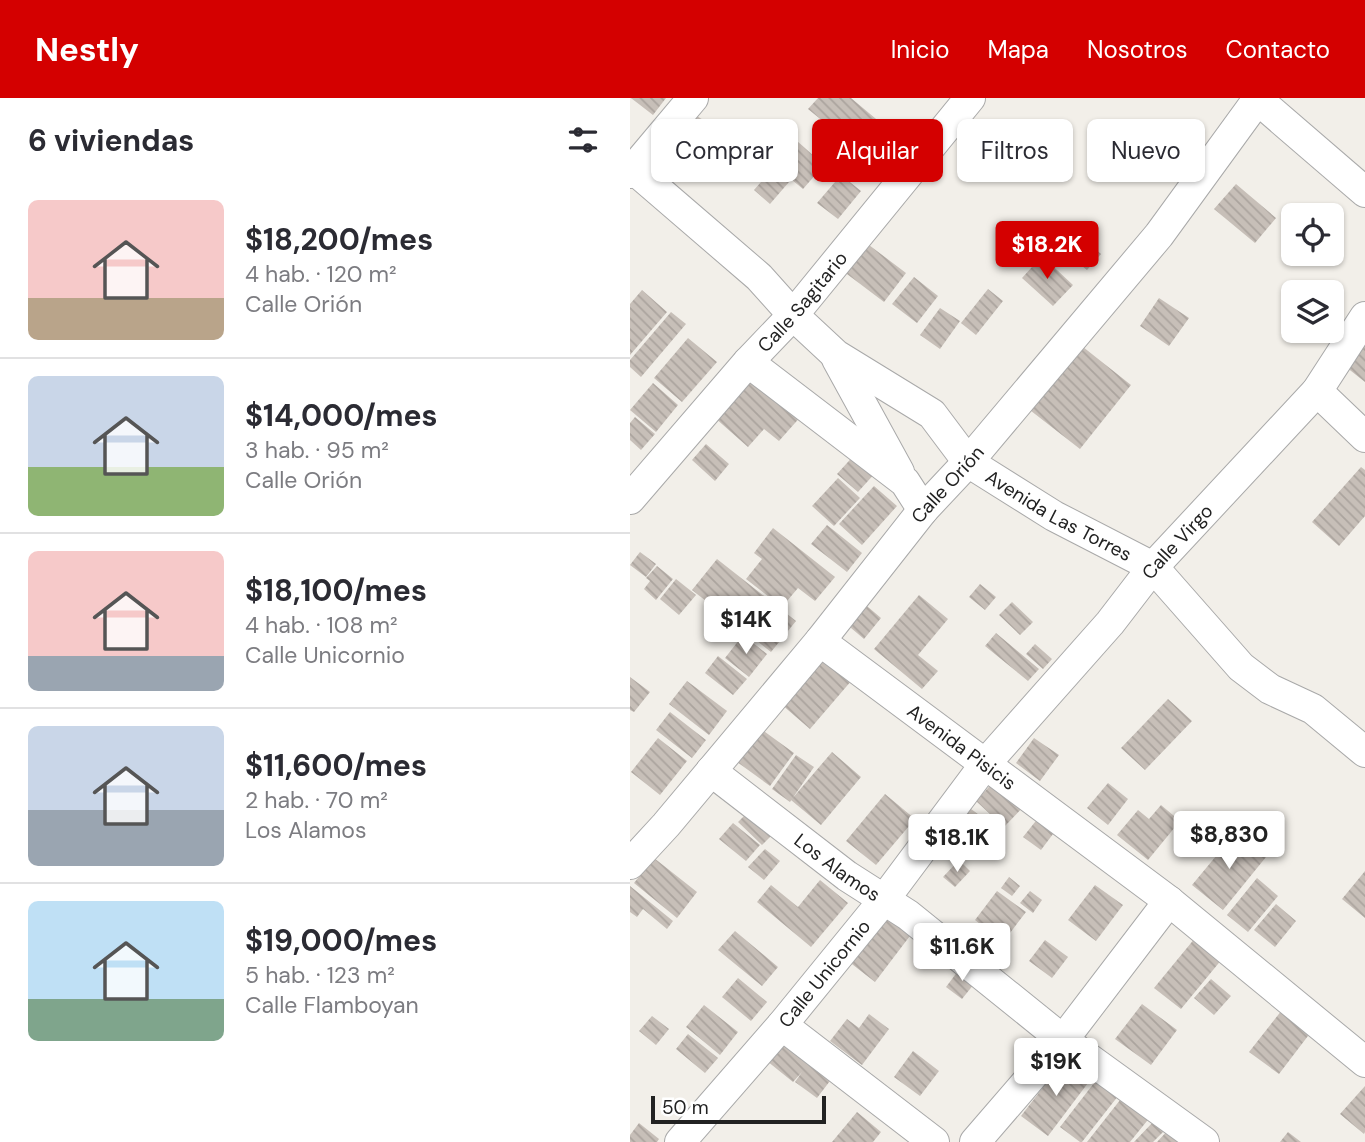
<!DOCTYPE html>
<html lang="es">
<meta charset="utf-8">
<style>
body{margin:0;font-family:"DM Sans",sans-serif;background:#f2f2f3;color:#2b2b33;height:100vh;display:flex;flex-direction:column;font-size:26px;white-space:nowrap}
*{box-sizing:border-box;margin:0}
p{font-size:23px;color:#7c7c81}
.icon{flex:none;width:38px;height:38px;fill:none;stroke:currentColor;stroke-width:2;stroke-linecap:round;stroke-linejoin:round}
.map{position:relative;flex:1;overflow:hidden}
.sheet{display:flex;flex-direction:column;background:#fff;width:630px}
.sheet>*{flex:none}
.guide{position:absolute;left:21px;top:21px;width:609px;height:63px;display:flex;gap:14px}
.fabs{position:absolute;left:651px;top:105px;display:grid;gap:14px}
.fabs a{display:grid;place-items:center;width:63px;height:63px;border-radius:10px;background:#fff;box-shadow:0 2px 5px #0004;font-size:35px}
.scale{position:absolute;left:21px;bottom:18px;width:175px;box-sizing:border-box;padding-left:7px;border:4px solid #222;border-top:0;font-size:19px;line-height:24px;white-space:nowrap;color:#222;-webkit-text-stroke:5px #fff;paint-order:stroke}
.price{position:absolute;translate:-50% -60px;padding:0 16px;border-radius:7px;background:#fff;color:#222;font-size:23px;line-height:46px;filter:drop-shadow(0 2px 4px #0008)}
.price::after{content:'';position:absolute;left:50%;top:42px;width:21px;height:16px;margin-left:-10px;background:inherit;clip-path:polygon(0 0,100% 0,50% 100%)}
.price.on{background:#d40000;color:#fff}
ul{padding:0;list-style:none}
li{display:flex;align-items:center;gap:21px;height:175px;padding:0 28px}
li+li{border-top:2px solid #e1e1e2}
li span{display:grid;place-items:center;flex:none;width:196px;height:140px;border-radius:10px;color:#555}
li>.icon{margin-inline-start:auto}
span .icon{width:84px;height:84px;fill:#fffc;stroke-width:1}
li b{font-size:30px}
h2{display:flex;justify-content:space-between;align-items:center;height:84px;padding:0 28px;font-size:30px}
.chip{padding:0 24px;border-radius:10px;background:#fff;box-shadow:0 2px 5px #0004;font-size:24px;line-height:63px}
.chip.on{background:#d40000;color:#fff}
header{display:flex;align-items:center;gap:42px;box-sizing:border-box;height:98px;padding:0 35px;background:#d40000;color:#fff}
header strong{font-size:33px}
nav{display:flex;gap:38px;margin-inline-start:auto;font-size:24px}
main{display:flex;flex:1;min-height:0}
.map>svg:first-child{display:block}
</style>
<header>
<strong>Nestly</strong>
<nav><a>Inicio</a><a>Mapa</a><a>Nosotros</a><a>Contacto</a></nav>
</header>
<main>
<section class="sheet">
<h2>6 viviendas<svg class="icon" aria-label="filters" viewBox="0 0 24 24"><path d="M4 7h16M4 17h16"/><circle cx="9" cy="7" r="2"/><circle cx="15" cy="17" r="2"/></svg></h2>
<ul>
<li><span style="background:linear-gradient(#f6c9c9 70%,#b9a48a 0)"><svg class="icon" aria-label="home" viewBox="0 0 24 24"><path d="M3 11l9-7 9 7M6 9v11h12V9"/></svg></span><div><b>$18,200/mes</b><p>4 hab. · 120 m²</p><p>Calle Orión</p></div></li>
<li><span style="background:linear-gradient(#c9d6e8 65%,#8fb573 0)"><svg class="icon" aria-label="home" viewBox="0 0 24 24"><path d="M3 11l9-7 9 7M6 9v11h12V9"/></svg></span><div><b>$14,000/mes</b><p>3 hab. · 95 m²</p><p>Calle Orión</p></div></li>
<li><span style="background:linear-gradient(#f6c9c9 75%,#9aa5b1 0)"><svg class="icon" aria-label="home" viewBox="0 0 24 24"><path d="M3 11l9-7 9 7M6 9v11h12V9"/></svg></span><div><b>$18,100/mes</b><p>4 hab. · 108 m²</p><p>Calle Unicornio</p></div></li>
<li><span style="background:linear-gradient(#c9d6e8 60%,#9aa5b1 0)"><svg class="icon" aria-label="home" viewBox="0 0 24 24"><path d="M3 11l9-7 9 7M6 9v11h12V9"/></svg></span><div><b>$11,600/mes</b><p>2 hab. · 70 m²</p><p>Los Alamos</p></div></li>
<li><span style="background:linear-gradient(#bfe0f5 70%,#7fa58c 0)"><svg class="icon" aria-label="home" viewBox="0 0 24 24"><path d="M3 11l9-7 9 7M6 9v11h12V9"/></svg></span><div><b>$19,000/mes</b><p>5 hab. · 123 m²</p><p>Calle Flamboyan</p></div></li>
</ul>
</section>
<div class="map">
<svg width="735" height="1044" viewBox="0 0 735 1044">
<defs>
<pattern id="building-back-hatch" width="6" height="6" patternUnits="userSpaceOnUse" patternTransform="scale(1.75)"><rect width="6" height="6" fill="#c7bfb8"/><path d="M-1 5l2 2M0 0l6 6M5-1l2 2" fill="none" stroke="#aba49e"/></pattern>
</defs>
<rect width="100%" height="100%" fill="#f2efe9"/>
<path fill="url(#building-back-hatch)" d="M1 0H36L23 17Z
M188 0H221L270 41 248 68 178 11Z
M62 15 126 55 113 76 49 35Z
M167 43 194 67 173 91 145 68Z
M143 70 159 84 140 106 124 92Z
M211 77 231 93 208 121 187 105Z
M606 86 646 120 625 145 584 111Z
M439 129 471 156 457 172 425 145Z
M235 144 276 175 254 204 213 173Z
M412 158 443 187 423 208 392 180Z
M284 179 308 198 287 225 262 206Z
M358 191 373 203 346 237 331 225Z
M12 192 37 214 0 257V206Z
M529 200 559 220 539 248 510 228Z
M310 210 330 223 310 251 290 237Z
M41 214 56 226 11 279 0 269V262Z
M58 240 87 264 52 304 24 280Z
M448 245 501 287 450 351 396 309Z
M735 246V284L716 269Z
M123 273 173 316 149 343 134 331 118 349 84 319Z
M23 285 48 307 26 334 0 312Z
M5 319 25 336 11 352 0 342V325Z
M76 346 99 366 85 383 62 362Z
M227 354 247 373 228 394 207 376Z
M731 369 735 372V418L709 448 682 424Z
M208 380 230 400 204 428 182 408Z
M244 388 267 408 232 447 209 426Z
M197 427 232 455 217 474 181 446Z
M143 430 205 479 185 503 168 490 152 509 116 481 132 461 124 455Z
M10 454 26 466 16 479 0 467Z
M87 461 166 523 141 554 62 492Z
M27 468 43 481 26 502 14 491 20 483 16 480Z
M46 481 66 497 49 517 30 501Z
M350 486 366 499 355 512 339 499Z
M289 497 318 521 288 557 308 573 292 591 244 551Z
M231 503 251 520 234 541 214 524Z
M382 504 403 524 390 537 369 517Z
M366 535 409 571 398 583 355 548Z
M113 537 137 556 119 579 95 560Z
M405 546 422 561 413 571 396 556Z
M193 557 222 582 180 631 151 606Z
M88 558 117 581 103 597 75 575Z
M0 579 20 594 4 614 0 612Z
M57 583 97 613 79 637 39 606Z
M538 601 562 623 515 672 491 650Z
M40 614 76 642 62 660 26 632Z
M127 628 164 655 140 688 103 661Z
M28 640 57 663 30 697 1 674Z
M404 640 429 657 410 683 386 665Z
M202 654 231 679 191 727 161 702Z
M166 657 184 669 160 704 142 691Z
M368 679 397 705 374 729 346 703Z
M478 685 498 701 478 727 457 710Z
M255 696 285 721 246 767 216 743Z
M531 707 550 723 518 762 487 737 508 712 519 721Z
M341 711 372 734 358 755 326 732Z
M120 712 144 735 132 747 108 724Z
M409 719 426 732 411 752 393 739Z
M103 725 130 747 116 763 89 741Z
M606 734 636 759 593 812 562 787Z
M135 751 150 763 134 782 118 769Z
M24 760 67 794 47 820 4 785Z
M329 762 340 773 325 789 313 779Z
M735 773V820L712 801Z
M379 779 390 788 382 798 371 790Z
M627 780 648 798 618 834 597 817Z
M190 782 218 805 181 849 127 804 141 787 168 809Z
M465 787 493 807 466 843 438 822Z
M0 788 43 823 37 831 13 811 7 819 0 814Z
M367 793 396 814 373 844 345 822Z
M400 793 412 802 403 815 390 805Z
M646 806 666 823 645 849 624 832Z
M259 809 286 830 245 884 218 863Z
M105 833 148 869 132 888 88 852Z
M570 834 597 855 551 911 524 890Z
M415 842 438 859 422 880 399 863Z
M331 869 348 881 332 901 316 889Z
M108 880 137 904 121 923 92 899Z
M581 881 601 898 584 917 564 900Z
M512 906 547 932 521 967 485 941Z
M74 907 108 934 90 957 56 929Z
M652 912 681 934 649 976 619 954Z
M239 916 259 931 232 967 200 943 217 921 229 930Z
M22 918 39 931 26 947 9 933Z
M58 936 88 960 75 975 46 951Z
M159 937 206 975 187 1000 165 984 172 974 163 984 137 963Z
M283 953 309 973 290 998 264 979Z
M434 962 461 981 418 1038 391 1018Z
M471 976 492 993 452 1044H450L430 1029Z
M735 988V1034L734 1036 710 1016Z
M494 997 521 1018 500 1044H457Z
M227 1014 251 1034 243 1044H202Z
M524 1023 534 1033 523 1044H504Z
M9 1025 29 1041 27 1044H0V1037Z
M540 1030 550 1044H527Z
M658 1034 671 1044H650Z"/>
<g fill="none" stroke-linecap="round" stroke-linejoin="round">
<g stroke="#a9a9a9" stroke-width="32">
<g id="minor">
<path d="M626 0 735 94"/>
<path id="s1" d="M0 68 129 179 163 217 206 257 302 316 338 364 424 418 523 469 611 569 640 591 683 611 735 654"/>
<path d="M0 75 63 0"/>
<path d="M207 261 269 374"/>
<path d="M118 264 275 384 293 412"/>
<path d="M687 293 735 339"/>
<path id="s2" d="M0 401 118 264 163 217 340 0"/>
<path id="s3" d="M190 543 539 803 735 964"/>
<path id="s4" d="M81 673 217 778 278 817 433 942 574 1044"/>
<path id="s5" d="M0 766 36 727 190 543 293 412 338 364 529 137 628 1"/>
<path d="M152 927 304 1044"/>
<path id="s6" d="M50 1044 152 927 253 803 356 665 480 525 523 469 687 293 735 219"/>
<path d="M345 1044 433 942 539 803"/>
</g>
</g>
<use href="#minor" stroke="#fff" stroke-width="30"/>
</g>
<g text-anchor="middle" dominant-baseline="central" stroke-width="6" stroke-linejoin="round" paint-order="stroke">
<g font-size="19" fill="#222" stroke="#fff">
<text stroke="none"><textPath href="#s2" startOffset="262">Calle Sagitario</textPath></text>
<text stroke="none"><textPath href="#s5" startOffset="495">Calle Orión</textPath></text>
<text stroke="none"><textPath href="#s1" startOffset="558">Avenida Las Torres</textPath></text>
<text stroke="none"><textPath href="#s6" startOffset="780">Calle Virgo</textPath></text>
<text stroke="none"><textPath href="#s3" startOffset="177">Avenida Pisicis</textPath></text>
<text stroke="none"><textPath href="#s4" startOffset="159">Los Alamos</textPath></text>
<text stroke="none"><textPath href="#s6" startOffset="222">Calle Unicornio</textPath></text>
</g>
</g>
</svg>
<div class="fabs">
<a><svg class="icon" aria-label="locate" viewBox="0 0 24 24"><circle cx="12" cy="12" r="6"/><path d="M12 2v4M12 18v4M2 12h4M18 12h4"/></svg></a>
<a><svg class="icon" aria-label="layers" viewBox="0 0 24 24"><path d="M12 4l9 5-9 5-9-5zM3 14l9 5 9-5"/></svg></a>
</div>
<div class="scale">50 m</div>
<b class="price on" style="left:417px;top:183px">$18.2K</b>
<b class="price" style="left:116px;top:558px">$14K</b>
<b class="price" style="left:599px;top:773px">$8,830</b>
<b class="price" style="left:327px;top:776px">$18.1K</b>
<b class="price" style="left:332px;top:885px">$11.6K</b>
<b class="price" style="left:426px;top:1000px">$19K</b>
<div class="guide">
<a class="chip">Comprar</a>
<a class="chip on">Alquilar</a>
<a class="chip">Filtros</a>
<a class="chip">Nuevo</a>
</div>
</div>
</main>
